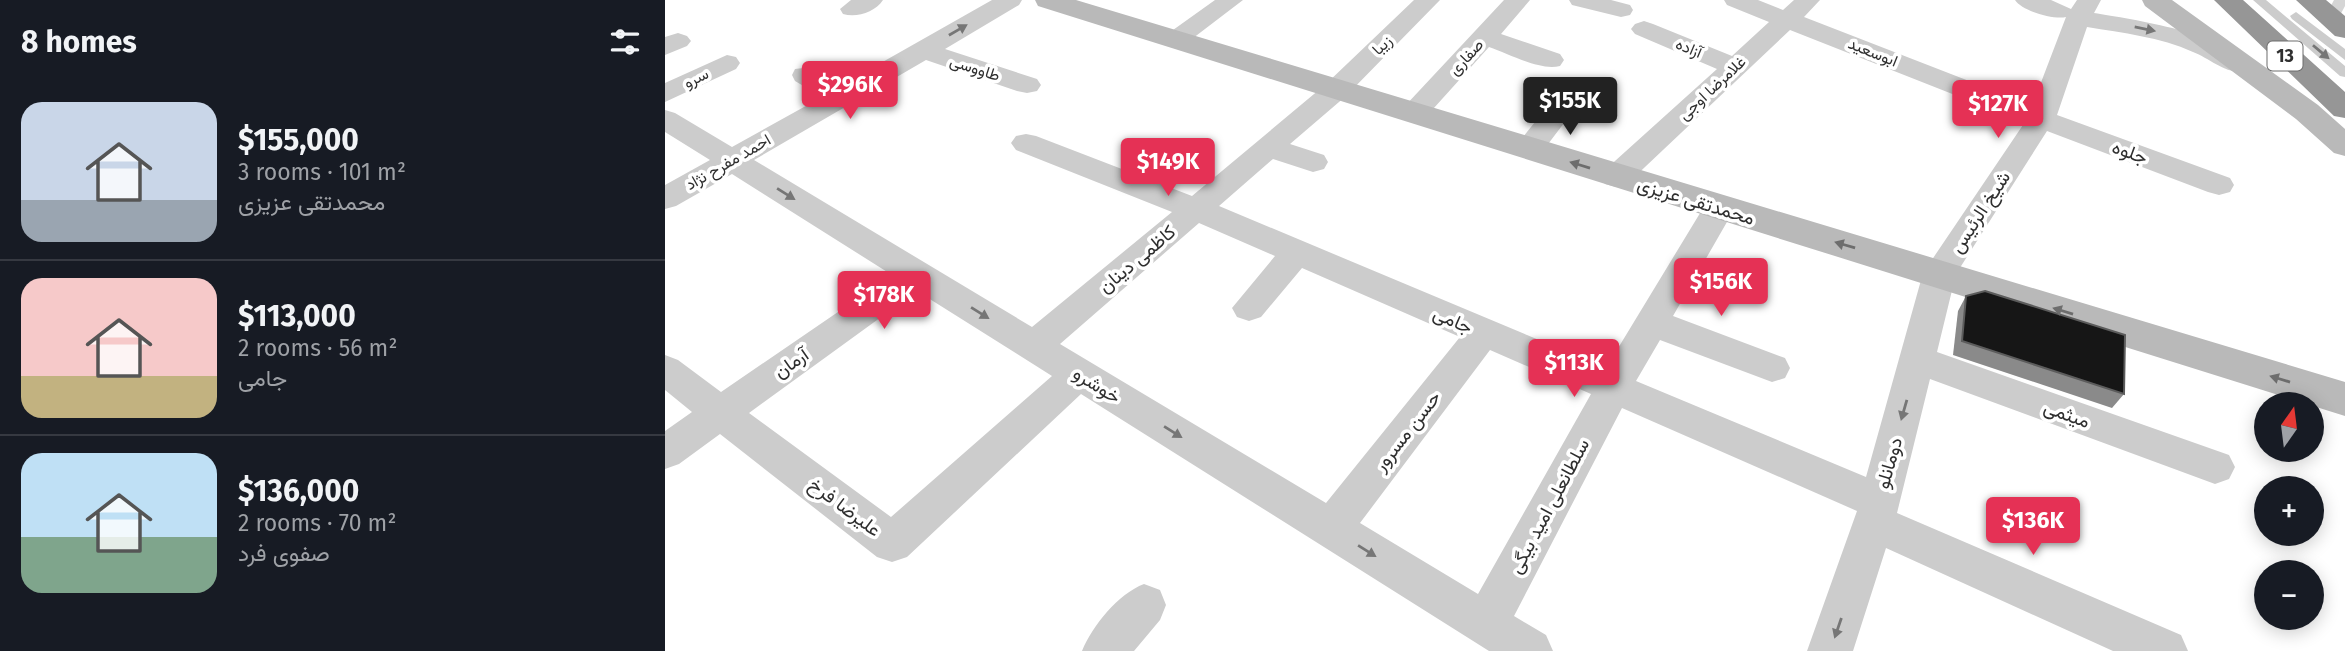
<!DOCTYPE html>
<meta charset="utf-8">
<style>
body{margin:0;font-family:"Fira Sans",Vazirmatn,sans-serif;background:#242831;color:#f1f3f6;height:100vh;display:flex;flex-direction:column;font-size:26px;white-space:nowrap}
*{box-sizing:border-box;margin:0}
p{font-size:23px;color:#9ea1a6}
.icon{flex:none;width:38px;height:38px;fill:none;stroke:currentColor;stroke-width:2;stroke-linecap:round;stroke-linejoin:round}
.map{position:relative;flex:1;overflow:hidden}
.side{display:flex;flex-direction:column;background:#171b24;width:665px}
.side>*{flex:none}
.needle{width:46px;rotate:14deg}
.tools{position:absolute;left:1589px;top:392px;display:grid;gap:14px}
.tools a{display:grid;place-items:center;width:70px;height:70px;border-radius:50%;background:#171b24;box-shadow:0 4px 18px #0003;font-size:35px}
.price{position:absolute;translate:-50% -60px;padding:0 16px;border-radius:7px;background:#e53155;color:#fff;font-size:23px;line-height:46px;filter:drop-shadow(0 2px 4px #0008)}
.price::after{content:'';position:absolute;left:50%;top:42px;width:21px;height:16px;margin-left:-10px;background:inherit;clip-path:polygon(0 0,100% 0,50% 100%)}
.price.active{background:#222;color:#fff}
ul{padding:0;list-style:none}
li{display:flex;align-items:center;gap:21px;height:175px;padding:0 21px}
li+li{border-top:2px solid #363941}
li span{display:grid;place-items:center;flex:none;width:196px;height:140px;border-radius:21px;color:#555}
li>.icon{margin-inline-start:auto}
span .icon{width:84px;height:84px;fill:#fffc;stroke-width:1}
li b{font-size:30px}
h2{display:flex;justify-content:space-between;align-items:center;height:84px;padding:0 21px;font-size:30px}
main{display:flex;flex:1;min-height:0}
.map>svg:first-child{display:block}
</style>
<main>
<section class="side">
<h2>8 homes<svg class="icon" aria-label="filters" viewBox="0 0 24 24"><path d="M4 7h16M4 17h16"/><circle cx="9" cy="7" r="2"/><circle cx="15" cy="17" r="2"/></svg></h2>
<ul>
<li><span style="background:linear-gradient(#c9d6e8 70%,#9aa5b1 0)"><svg class="icon" aria-label="home" viewBox="0 0 24 24"><path d="M3 11l9-7 9 7M6 9v11h12V9"/></svg></span><div><b>$155,000</b><p>3 rooms · 101 m²</p><p>محمدتقی عزیزی</p></div></li>
<li><span style="background:linear-gradient(#f6c9c9 70%,#c2b280 0)"><svg class="icon" aria-label="home" viewBox="0 0 24 24"><path d="M3 11l9-7 9 7M6 9v11h12V9"/></svg></span><div><b>$113,000</b><p>2 rooms · 56 m²</p><p>جامی</p></div></li>
<li><span style="background:linear-gradient(#bfe0f5 60%,#7fa58c 0)"><svg class="icon" aria-label="home" viewBox="0 0 24 24"><path d="M3 11l9-7 9 7M6 9v11h12V9"/></svg></span><div><b>$136,000</b><p>2 rooms · 70 m²</p><p>صفوی فرد</p></div></li>
</ul>
</section>
<div class="map">
<svg width="1680" height="651" viewBox="0 0 1680 651">
<rect width="100%" height="100%" fill="#fff"/>
<g fill="none" stroke-linecap="round" stroke-linejoin="round">
<path stroke="#d5d5d5" stroke-width="30" stroke-dasharray="30 15" stroke-linecap="butt" d="M1669 0 1680 6"/>
<path fill="#ccc" fill-rule="evenodd" d="M1588 0H1601L1680 66V77L1675 76Z
M1631 12 1680 49V60L1627 19 1625 16Z"/>
<path fill="#ccc" fill-rule="evenodd" d="M186 0H218C210 12 192 18 178 14L175 9Z
M327 0H357L354 5 280 49 372 79 376 85 372 91 362 93 352 91 261 60 89 160 367 327 507 212 351 150 346 143 351 136 361 134 371 136 527 196 661 84 749 0H775L681 96 625 144 659 155 663 162 659 169 648 172 608 159 554 206 941 368 1043 200 1054 197 1065 200 1070 208 1008 316 1120 358 1125 368 1120 378 1107 382 995 340 971 381 1201 477 1258 273 1362 119 1401 17C1389 20 1357 11 1350 0H1386L1406 9 1412 0H1436L1429 13C1466 19 1565 34 1586 65L1582 71C1563 76 1546 59 1528 52 1495 37 1458 33 1422 27L1392 115 1565 178 1569 185 1565 192 1554 195 1543 192 1382 131 1291 274 1272 352 1564 455 1570 467 1564 479 1550 484 1265 379 1232 513 1516 635 1523 651H1448L1221 548 1188 651H1142L1192 511 957 408 849 616 881 635 888 651H824L416 394 242 557 227 562 212 557 55 434 14 464 0 469V431L27 412 0 390V355L13 360 56 392 227 275 67 174 11 206 0 209V185L45 160 0 132V110L10 113 67 147 157 97 130 81 127 75 130 69C148 65 162 76 177 85ZM534 223 610 256 567 308 572 317 584 321 596 317 637 268 795 337 661 503 395 344ZM252 291 387 376 226 517 84 413ZM825 350 926 394 813 594 695 523Z
M550 0H578L519 45 510 48 501 45 497 40 501 35Z
M839 0H865L836 34 895 54 899 60 895 66C874 71 845 54 824 47L759 119 749 122 739 119 735 113 739 107Z
M904 0H946L965 5 968 10 965 15 956 17 907 5Z
M1059 0H1093L1118 10 1129 0H1155L1139 17 1353 100 1357 106 1353 112 1343 115 1333 112 1125 30 962 184 951 187 940 184 936 177 940 170 1052 69 970 34 966 29 970 24 979 21 988 24 1067 56 1104 22 1062 5Z
M13 33 22 36 26 41 22 46 0 55V37Z
M62 55 71 57 75 63 71 69 0 102V83Z
M907 86 917 88 921 94 874 156 864 158 854 156 849 149 854 142 897 88Z
M479 584 495 590 501 605 495 620 469 651H417C428 625 453 594 479 584Z"/>
<path fill="#b9b9b9" fill-rule="evenodd" d="M370 0H411L1680 382V416L373 6Z
M1477 0H1507L1653 105 1680 129V156L1669 153 1631 119 1480 6Z"/>
<path fill="#969696" fill-rule="evenodd" d="M1549 0H1578L1680 92V118L1669 116Z
M1631 0H1661L1680 16V38L1670 36Z"/>
</g>
<path fill="#8a8a8a" d="M1301 296 1459 394 1447 408 1288 355 1293 311Z"/>
<path fill="#161616" stroke="#5c5c5c" stroke-width="2" d="M1320 291 1460 335 1459 394 1297 341 1301 296Z"/>
<defs><path id="oneway-solid" d="M-6-.8H1V-3.2L6.5 0L1 3.2V.8H-6Z" transform="scale(1.75)"/></defs>
<g fill="#767676">
<use href="#oneway-solid" transform="translate(1480 29) rotate(11)"/>
<use href="#oneway-solid" transform="translate(293 30) rotate(-30)"/>
<use href="#oneway-solid" transform="translate(1656 52) rotate(40)"/>
<use href="#oneway-solid" transform="translate(121 194) rotate(32)"/>
<use href="#oneway-solid" transform="translate(315 313) rotate(32)"/>
<use href="#oneway-solid" transform="translate(1239 410) rotate(106)"/>
<use href="#oneway-solid" transform="translate(508 432) rotate(32)"/>
<use href="#oneway-solid" transform="translate(702 551) rotate(32)"/>
<use href="#oneway-solid" transform="translate(1173 628) rotate(109)"/>
</g>
<g fill="#6d6d6d">
<use href="#oneway-solid" transform="translate(915 165) rotate(-163)"/>
<use href="#oneway-solid" transform="translate(1180 245) rotate(-164)"/>
<use href="#oneway-solid" transform="translate(1398 311) rotate(-163)"/>
<use href="#oneway-solid" transform="translate(1615 379) rotate(-163)"/>
</g>
<g text-anchor="middle" dominant-baseline="central" stroke-width="7" stroke-linejoin="round" paint-order="stroke">
<g font-size="16" fill="#2f2f2f" stroke="#fff">
<text transform="translate(717 45) rotate(-44)">زیبا</text>
<text transform="translate(1024 48) rotate(23)">آزاده</text>
<text transform="translate(1208 52) rotate(22)">ابوسعید</text>
<text transform="translate(801 57) rotate(-47)">صفاری</text>
<text transform="translate(310 68) rotate(18)">طاووسی</text>
<text transform="translate(31 78) rotate(-26)">سرو</text>
<text transform="translate(1047 88) rotate(-43)">غلامرضا اوجی</text>
<text transform="translate(63 162) rotate(-30)">احمد مفرح نژاد</text>
</g>
<rect fill="#fff" stroke="#6d6d6d" stroke-width="2" x="1602.5" y="41.5" width="35" height="29" rx="5"/>
<g font-size="18" font-weight="bold" fill="#2f2f2f">
<text x="1620" y="56">13</text>
</g>
<g font-size="19" fill="#2f2f2f" stroke="#fff">
<text transform="translate(1465 152) rotate(20)">جلوه</text>
<text transform="translate(1031 201) rotate(17)">محمدتقی عزیزی</text>
<text transform="translate(1315 212) rotate(-57)">شیخ الرئیس</text>
<text transform="translate(472 259) rotate(-40)">کاظمی دینان</text>
<text transform="translate(788 320) rotate(24)">جامی</text>
<text transform="translate(126 363) rotate(-35)">آرمان</text>
<text transform="translate(432 385) rotate(32)">خوشرو</text>
<text transform="translate(1402 414) rotate(20)">میثمی</text>
<text transform="translate(742 431) rotate(-52)">حسن مسرور</text>
<text transform="translate(1224 463) rotate(-74)">دومانلو</text>
<text transform="translate(884 506) rotate(-62)">سلطانعلی امید بیگی</text>
<text transform="translate(180 507) rotate(37)">علیرضا فرخ</text>
</g>
</g>
</svg>
<div class="tools">
<a><svg class="needle" viewBox="-14 -14 28 28"><path d="M0-13l5 13h-10z" fill="#e53935"/><path d="M0 13l5-13h-10z" fill="#9ea1a6"/></svg></a>
<a>+</a>
<a>−</a>
</div>
<b class="price" style="left:185px;top:121px">$296K</b>
<b class="price active" style="left:905px;top:137px">$155K</b>
<b class="price" style="left:1333px;top:140px">$127K</b>
<b class="price" style="left:503px;top:198px">$149K</b>
<b class="price" style="left:1056px;top:318px">$156K</b>
<b class="price" style="left:219px;top:331px">$178K</b>
<b class="price" style="left:909px;top:399px">$113K</b>
<b class="price" style="left:1368px;top:557px">$136K</b>
</div>
</main>
